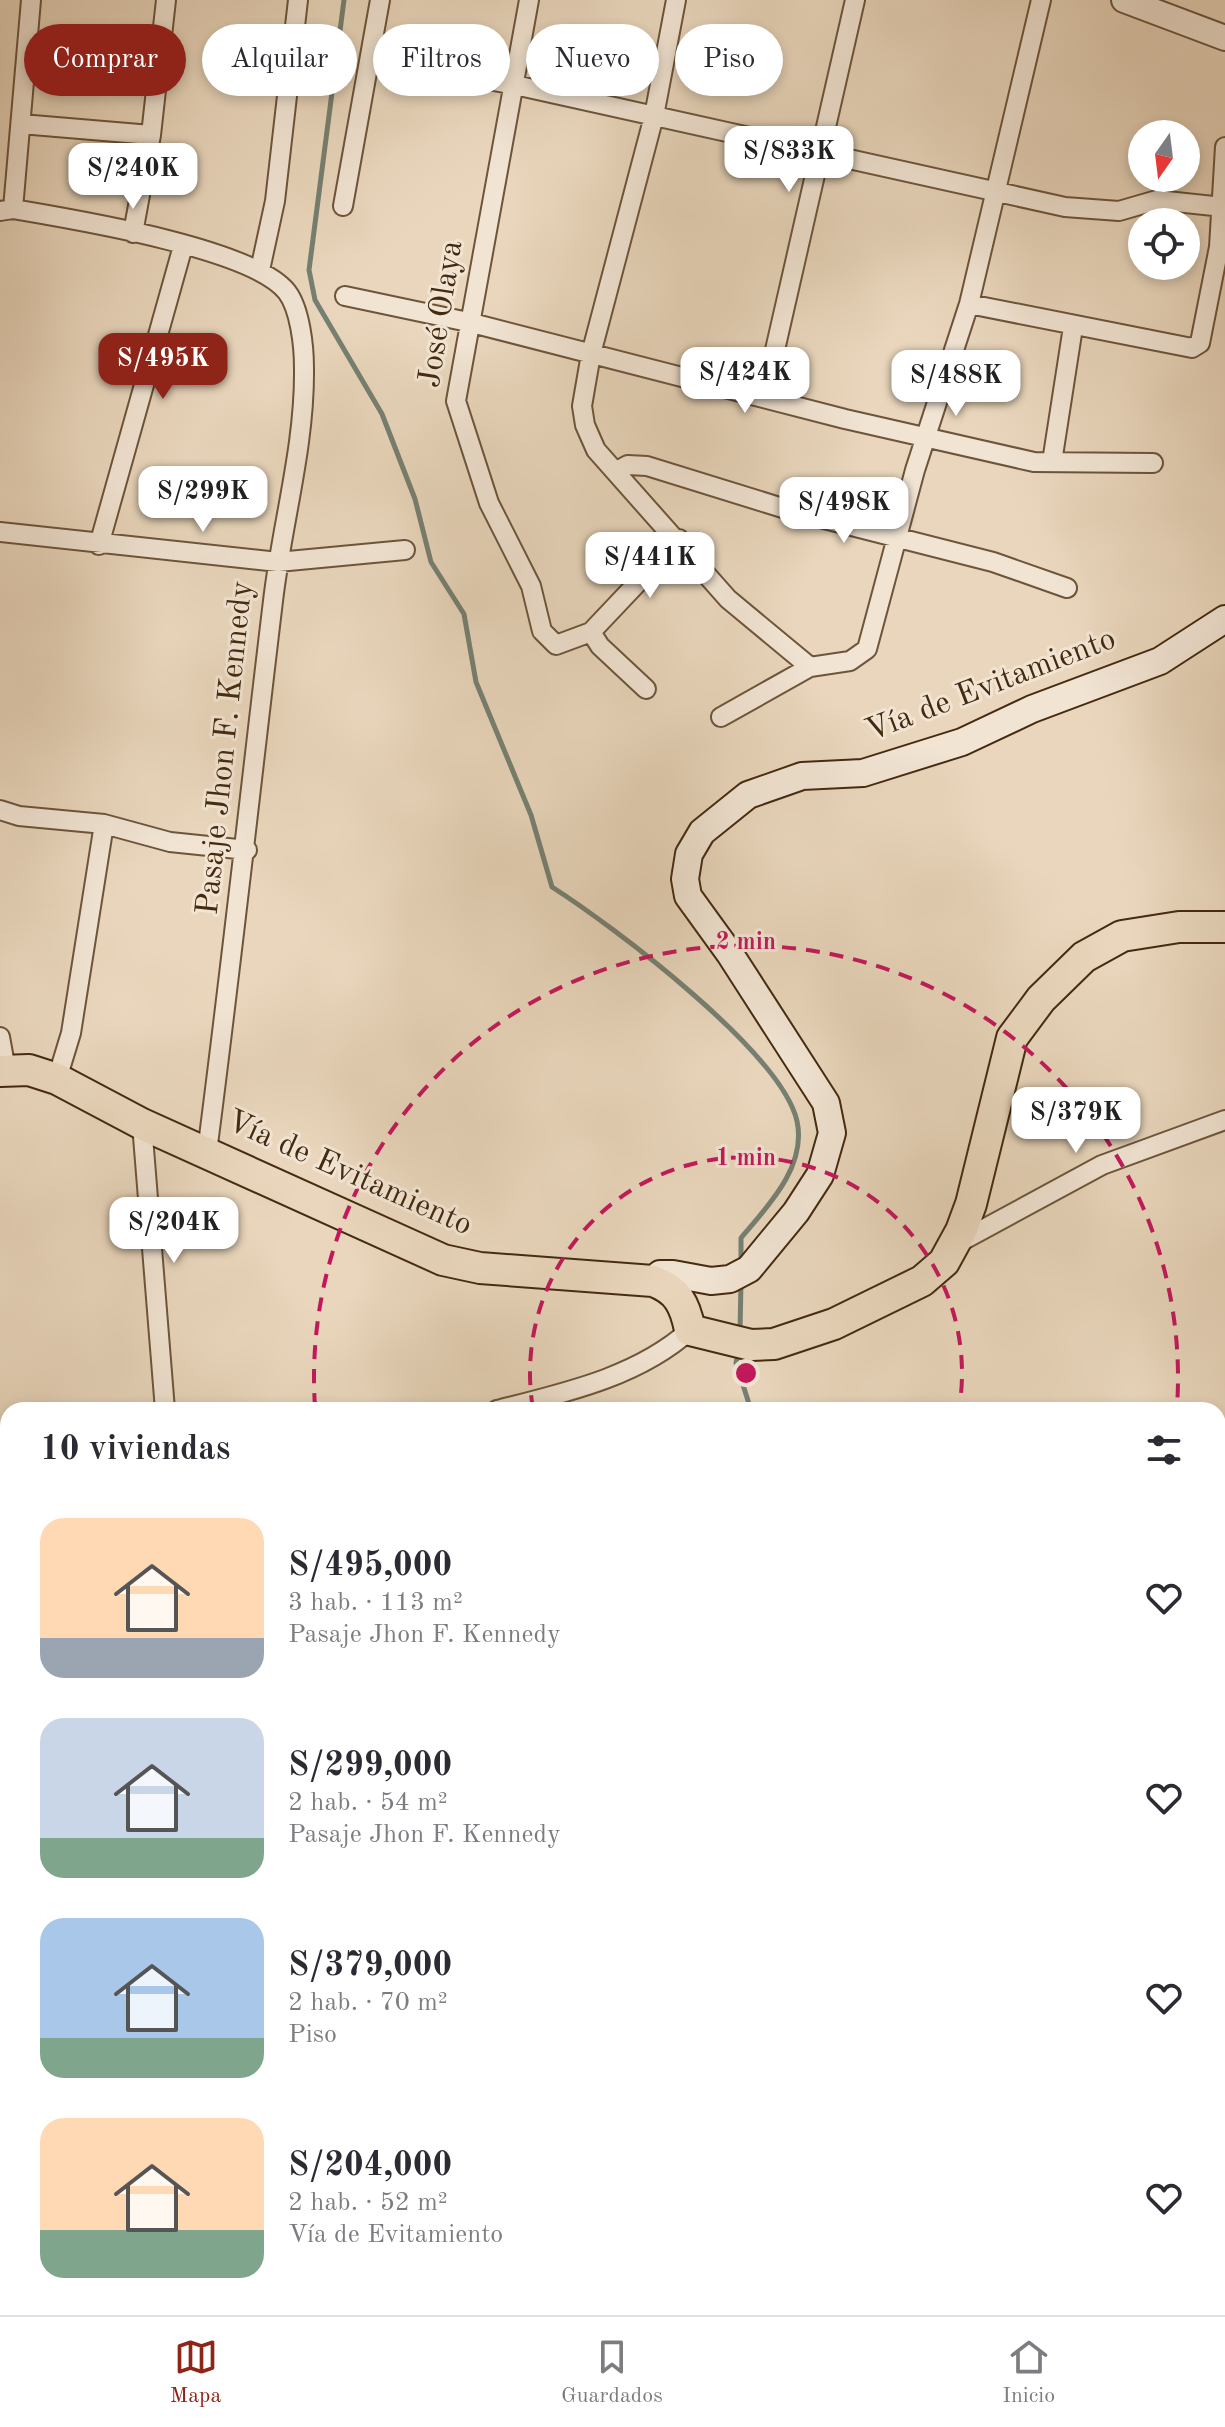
<!DOCTYPE html>
<html lang="es">
<meta charset="utf-8">
<style>
body{margin:0;font-family:"Old Standard TT",serif;background:#f2f2f3;color:#2b2b33;height:100vh;display:flex;flex-direction:column;font-size:30px;white-space:nowrap}
*{box-sizing:border-box;margin:0}
p{font-size:26px;color:#7c7c81}
.icon{flex:none;width:44px;height:44px;fill:none;stroke:currentColor;stroke-width:2;stroke-linecap:round;stroke-linejoin:round}
.map{position:relative;flex:1;overflow:hidden}
.side{position:absolute;left:0px;top:1402px;width:1226px;height:914px;display:flex;flex-direction:column;background:#fff;border-radius:24px 24px 0 0;box-shadow:0 4px 12px #0003}
.side>*{flex:none}
.top-card{position:absolute;left:24px;top:24px;width:800px;height:72px;display:flex;gap:16px}
.needle{width:52px;rotate:194deg}
.tools{position:absolute;left:1128px;top:120px;display:grid;gap:16px}
.tools a{display:grid;place-items:center;width:72px;height:72px;border-radius:50%;background:#fff;box-shadow:0 4px 12px #0003;font-size:40px}
.price{position:absolute;translate:-50% -68px;padding:0 18px;border-radius:16px;background:#fff;color:#222;font-size:26px;line-height:52px;filter:drop-shadow(0 2px 4px #0008)}
.price::after{content:'';position:absolute;left:50%;top:48px;width:24px;height:18px;margin-left:-12px;background:inherit;clip-path:polygon(0 0,100% 0,50% 100%)}
.price.active{background:#8f2418;color:#fff}
ul{padding:0;list-style:none}
li{display:flex;align-items:center;gap:24px;height:200px;padding:0 40px}
li span{display:grid;place-items:center;flex:none;width:224px;height:160px;border-radius:24px;color:#555}
li>.icon{margin-inline-start:auto}
span .icon{width:96px;height:96px;fill:#fffc;stroke-width:1}
li b{font-size:34px}
h2{display:flex;justify-content:space-between;align-items:center;height:96px;padding:0 40px;font-size:34px}
.pill{padding:0 28px;border-radius:36px;background:#fff;box-shadow:0 4px 12px #0003;font-size:28px;line-height:72px}
.pill.active{background:#8f2418;color:#fff}
.tabs{display:flex;justify-content:space-around;align-items:center;height:112px;border-top:2px solid #e1e1e2;background:#fff;font-size:22px;color:#7c7c81}
.tabs a{display:grid;justify-items:center;gap:4px}
.tabs .active{color:#8f2418}
.map>svg:first-child{display:block}
</style>
<div class="map">
<svg width="1225" height="2315" viewBox="0 0 1225 2315">
<rect width="100%" height="100%" fill="#e9d6bc"/>
<filter id="stains"><feTurbulence type="fractalNoise" baseFrequency=".0025" numOctaves="4"/><feColorMatrix values="0 0 0 0 .2 0 0 0 0 .09 0 0 0 0 .02 0 0 0 .5 -.17"/></filter>
<radialGradient id="worn" r=".72"><stop offset=".6" stop-color="#630" stop-opacity="0"/><stop offset="1" stop-color="#630" stop-opacity=".3"/></radialGradient>
<g fill="none" stroke-linecap="round" stroke-linejoin="round">
<path stroke="#768072" stroke-width="5" d="M344 0 309 270 315 300 382 414 415 499 431 562 464 614 476 682 531 815 552 887C613 926 781 1052 797 1121 807 1167 767 1207 741 1238V1264
M740 1331 741 1282
M738 1353 736 1363 751 1410
M1218 1593 1225 1591
M660 2315 662 2308"/>
<g stroke="#6d553b" stroke-width="22">
<path id="minor" d="M529 0 456 401 489 503 531 586 542 631 556 645 591 632 600 646 646 689
M676 0 654 116 591 354 582 406 585 425 596 450 728 599 810 667
M370 57 515 85 1065 207 1119 211 1157 200 1223 207
M21 124 151 135
M343 206 380 0
M13 209 31 0
M0 211 13 209C71 219 253 248 287 292 300 309 304 346 304 368 305 447 282 523 273 601 251 784 231 968 207 1152
M133 233 151 135 166 0
M260 270 275 201 298 0
M345 296 468 322 845 419 1034 462 1153 463
M969 304 1192 348 1200 343 1219 247 1225 147
M764 398 855 0
M1052 462 1073 327
M617 471 628 465 647 466 789 510 993 562 1067 588
M0 532 278 562 405 550
M99 545 183 246
M591 632 679 539
M721 717 810 667 850 661 867 649 915 470 969 304 1041 0
M0 810 19 816 104 824 170 842 247 850
M0 1037 6 1070
M57 1079 71 1033 104 824
M142 1124 165 1410
M956 1244 1102 1165 1225 1120
M497 1410C564 1393 638 1377 690 1330
M0 1624 8 1620
M0 1970 8 1967
M0 2185 8 2181
M1218 2223 1225 2217
M1147 2315 1152 2308"/>
</g>
<g stroke="#6d553b" stroke-width="28">
<path id="tertiary" d="M1124 0 1225 38"/>
</g>
<g stroke="#442a10" stroke-width="30">
<path id="secondary" d="M653 1281 660 1274H673L711 1281 730 1279 749 1269 796 1212 820 1175 832 1133 826 1103 730 954 688 896 685 879 689 854 702 832 748 795 802 776 863 773 962 742 1032 709 1160 661 1225 619"/>
</g>
<g stroke="#442a10" stroke-width="34">
<path id="primary" d="M0 1071 29 1070 57 1079 142 1124 443 1260 480 1268 653 1281C678 1290 685 1305 690 1330L751 1345 774 1344 834 1324 922 1281 944 1262 961 1231 971 1204 1012 1038 1041 999 1084 957 1122 936 1179 927H1225"/>
</g>
<use href="#minor" stroke="#f1e4d3" stroke-width="18"/>
<use href="#tertiary" stroke="#f1e4d3" stroke-width="24"/>
<use href="#secondary" stroke="#f1e4d3" stroke-width="26"/>
<use href="#primary" stroke="#e9d6bc" stroke-width="30"/>
</g>
<g fill="none" stroke="#c2185b" stroke-width="4" stroke-dasharray="14 10">
<path d="M533 1409A216 216 0 1 1 959 1409"/>
<path d="M315 1407A432 432 0 1 1 1177 1407"/>
</g>
<g text-anchor="middle" dominant-baseline="central" stroke-width="6" stroke-linejoin="round" paint-order="stroke">
<g font-size="32" fill="#442a10" stroke="#f1e4d3">
<text transform="translate(442 314) rotate(-81)">José Olaya</text>
<text transform="translate(991 686) rotate(-21)">Vía de Evitamiento</text>
<text transform="translate(226 748) rotate(-84)">Pasaje Jhon F. Kennedy</text>
<text transform="translate(349 1174) rotate(24)">Vía de Evitamiento</text>
</g>
</g>
<circle cx="746" cy="1373" r="12" fill="#c2185b" stroke="#f1e4d3" stroke-width="4"/>
<g font-size="24" text-anchor="middle" font-weight="bold" fill="#c2185b" stroke="#f1e4d3" stroke-width="6" stroke-linejoin="round" paint-order="stroke">
<text x="746" y="949">2 min</text>
<text x="746" y="1165">1 min</text>
</g>
<rect width="100%" height="100%" filter="url(#stains)"/>
<rect width="100%" height="100%" fill="url(#worn)"/>
</svg>
<div class="tools">
<a><svg class="needle" viewBox="-14 -14 28 28"><path d="M0-13l5 13h-10z" fill="#e53935"/><path d="M0 13l5-13h-10z" fill="#7c7c81"/></svg></a>
<a><svg class="icon" aria-label="locate" viewBox="0 0 24 24"><circle cx="12" cy="12" r="6"/><path d="M12 2v4M12 18v4M2 12h4M18 12h4"/></svg></a>
</div>
<b class="price" style="left:789px;top:194px">S/833K</b>
<b class="price" style="left:133px;top:211px">S/240K</b>
<b class="price active" style="left:163px;top:401px">S/495K</b>
<b class="price" style="left:745px;top:415px">S/424K</b>
<b class="price" style="left:956px;top:418px">S/488K</b>
<b class="price" style="left:203px;top:534px">S/299K</b>
<b class="price" style="left:844px;top:545px">S/498K</b>
<b class="price" style="left:650px;top:600px">S/441K</b>
<b class="price" style="left:1076px;top:1155px">S/379K</b>
<b class="price" style="left:174px;top:1265px">S/204K</b>
<div class="top-card">
<a class="pill active">Comprar</a>
<a class="pill">Alquilar</a>
<a class="pill">Filtros</a>
<a class="pill">Nuevo</a>
<a class="pill">Piso</a>
</div>
<section class="side">
<h2>10 viviendas<svg class="icon" aria-label="filters" viewBox="0 0 24 24"><path d="M4 7h16M4 17h16"/><circle cx="9" cy="7" r="2"/><circle cx="15" cy="17" r="2"/></svg></h2>
<ul>
<li><span style="background:linear-gradient(#ffd9b3 75%,#9aa5b1 0)"><svg class="icon" aria-label="home" viewBox="0 0 24 24"><path d="M3 11l9-7 9 7M6 9v11h12V9"/></svg></span><div><b>S/495,000</b><p>3 hab. · 113 m²</p><p>Pasaje Jhon F. Kennedy</p></div><svg class="icon" aria-label="heart" viewBox="0 0 24 24"><path d="M12 20l-8-8c-3-5 5-10 8-4 3-6 11-1 8 4z"/></svg></li>
<li><span style="background:linear-gradient(#c9d6e8 75%,#7fa58c 0)"><svg class="icon" aria-label="home" viewBox="0 0 24 24"><path d="M3 11l9-7 9 7M6 9v11h12V9"/></svg></span><div><b>S/299,000</b><p>2 hab. · 54 m²</p><p>Pasaje Jhon F. Kennedy</p></div><svg class="icon" aria-label="heart" viewBox="0 0 24 24"><path d="M12 20l-8-8c-3-5 5-10 8-4 3-6 11-1 8 4z"/></svg></li>
<li><span style="background:linear-gradient(#a9c7e8 75%,#7fa58c 0)"><svg class="icon" aria-label="home" viewBox="0 0 24 24"><path d="M3 11l9-7 9 7M6 9v11h12V9"/></svg></span><div><b>S/379,000</b><p>2 hab. · 70 m²</p><p>Piso</p></div><svg class="icon" aria-label="heart" viewBox="0 0 24 24"><path d="M12 20l-8-8c-3-5 5-10 8-4 3-6 11-1 8 4z"/></svg></li>
<li><span style="background:linear-gradient(#ffd9b3 70%,#7fa58c 0)"><svg class="icon" aria-label="home" viewBox="0 0 24 24"><path d="M3 11l9-7 9 7M6 9v11h12V9"/></svg></span><div><b>S/204,000</b><p>2 hab. · 52 m²</p><p>Vía de Evitamiento</p></div><svg class="icon" aria-label="heart" viewBox="0 0 24 24"><path d="M12 20l-8-8c-3-5 5-10 8-4 3-6 11-1 8 4z"/></svg></li>
</ul>
</section>
</div>
<nav class="tabs">
<a class="active"><svg class="icon" aria-label="map" viewBox="0 0 24 24"><path d="M3 6l6-2 6 2 6-2v14l-6 2-6-2-6 2zM9 4v14M15 6v14"/></svg>Mapa</a>
<a><svg class="icon" aria-label="saved" viewBox="0 0 24 24"><path d="M7 4h10v16l-5-4-5 4z"/></svg>Guardados</a>
<a><svg class="icon" aria-label="home" viewBox="0 0 24 24"><path d="M3 11l9-7 9 7M6 9v11h12V9"/></svg>Inicio</a>
</nav>
